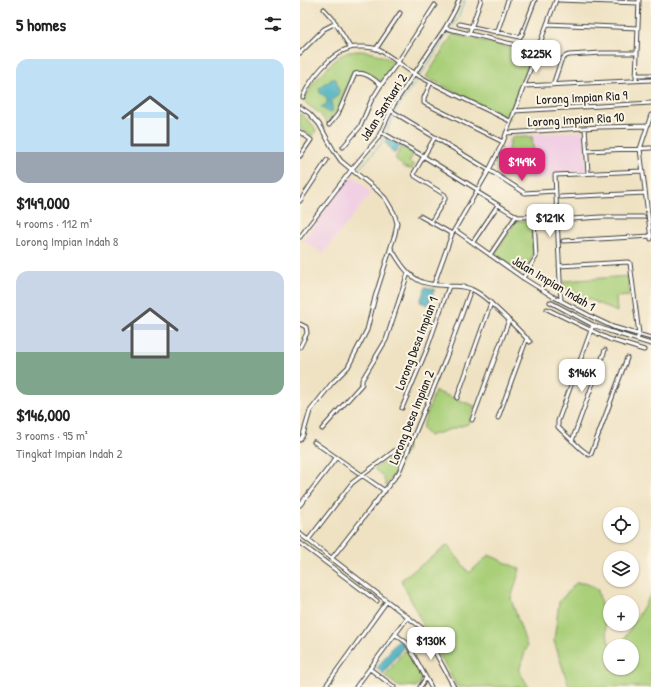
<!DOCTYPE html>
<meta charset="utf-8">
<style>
body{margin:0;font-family:"Patrick Hand",sans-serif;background:#f6f6f6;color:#222;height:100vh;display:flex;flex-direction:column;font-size:15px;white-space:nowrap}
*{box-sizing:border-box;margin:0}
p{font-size:13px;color:#767676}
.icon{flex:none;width:22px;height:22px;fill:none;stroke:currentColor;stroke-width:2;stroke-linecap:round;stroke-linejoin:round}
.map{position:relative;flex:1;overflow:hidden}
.panel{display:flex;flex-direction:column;background:#fff;width:300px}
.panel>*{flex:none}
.buttons{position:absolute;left:303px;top:507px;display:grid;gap:8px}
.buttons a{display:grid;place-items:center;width:36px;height:36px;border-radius:50%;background:#fff;box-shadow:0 1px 3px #0004;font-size:20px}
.price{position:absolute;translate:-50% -34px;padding:0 9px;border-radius:8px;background:#fff;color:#222;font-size:13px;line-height:26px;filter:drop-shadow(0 1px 2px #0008)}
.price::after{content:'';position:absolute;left:50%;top:24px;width:12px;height:9px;margin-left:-6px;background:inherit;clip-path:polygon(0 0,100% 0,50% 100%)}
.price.selected{background:#db2777;color:#fff}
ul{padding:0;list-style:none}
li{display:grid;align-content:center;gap:8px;height:212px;padding:0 16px}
li span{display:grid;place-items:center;height:124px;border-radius:12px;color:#555}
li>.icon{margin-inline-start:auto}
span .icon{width:72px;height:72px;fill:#fffc;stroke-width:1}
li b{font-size:17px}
h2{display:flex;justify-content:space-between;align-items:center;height:48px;padding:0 16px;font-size:17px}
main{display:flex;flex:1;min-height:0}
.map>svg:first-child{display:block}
</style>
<main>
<section class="panel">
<h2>5 homes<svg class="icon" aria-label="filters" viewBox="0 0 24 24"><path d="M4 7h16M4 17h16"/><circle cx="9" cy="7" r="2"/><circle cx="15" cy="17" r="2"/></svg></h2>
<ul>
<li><span style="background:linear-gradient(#bfe0f5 75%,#9aa5b1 0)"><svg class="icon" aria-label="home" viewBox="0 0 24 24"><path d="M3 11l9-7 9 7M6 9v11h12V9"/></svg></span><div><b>$149,000</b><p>4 rooms · 112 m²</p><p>Lorong Impian Indah 8</p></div></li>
<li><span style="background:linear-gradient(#c9d6e8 65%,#7fa58c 0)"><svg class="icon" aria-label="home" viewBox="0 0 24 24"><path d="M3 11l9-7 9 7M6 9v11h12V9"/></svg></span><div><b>$146,000</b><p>3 rooms · 95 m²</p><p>Tingkat Impian Indah 2</p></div></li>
</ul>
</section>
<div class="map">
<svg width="351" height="687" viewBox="0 0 351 687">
<rect width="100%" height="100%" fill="#fcf5e5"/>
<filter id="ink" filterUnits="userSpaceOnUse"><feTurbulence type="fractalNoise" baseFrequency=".025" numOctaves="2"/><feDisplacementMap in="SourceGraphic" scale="8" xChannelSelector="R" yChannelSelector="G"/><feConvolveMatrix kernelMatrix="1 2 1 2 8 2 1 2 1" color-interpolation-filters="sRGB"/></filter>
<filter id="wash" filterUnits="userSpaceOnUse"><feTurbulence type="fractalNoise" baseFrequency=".012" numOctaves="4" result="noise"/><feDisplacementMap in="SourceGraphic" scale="16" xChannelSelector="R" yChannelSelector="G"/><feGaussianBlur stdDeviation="0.9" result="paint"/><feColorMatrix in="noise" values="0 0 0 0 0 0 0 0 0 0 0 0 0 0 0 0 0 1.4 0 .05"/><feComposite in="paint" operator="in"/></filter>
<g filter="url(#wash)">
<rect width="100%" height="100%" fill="#efe2c3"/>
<path fill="#f1d0e4" d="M281 131 284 134 286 169 284 171 252 173V178L229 180 200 160 204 150 205 145H206L207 144V139L209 140 213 136Z
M50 177H55L71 193 23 254 3 240Z"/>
<path fill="#a9cf79" stroke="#62764a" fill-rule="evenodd" d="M153 34 232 53 209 119 126 77Z
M57 51C71 51 79 54 92 61L93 65 81 81H79C68 73 67 69 52 73L36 113 26 122 20 114 3 101 13 83 34 61 40 56 48 52Z
M0 113 13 125 16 130 13 137 0 128Z
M213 137H232L234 155 211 158 205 157 210 145V140Z
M102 147 114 153 109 162 114 165 112 169C104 169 100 164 95 158Z
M219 221H230L232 223 233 255 223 273 221 274 197 255 196 252 215 223Z
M328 276 330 296 316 297 317 312 264 288V281Z
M135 391 175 406 168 424 129 436 122 428Z
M106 446 107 449 96 471 86 486 83 476 74 469Z
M148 545 169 573 189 555 220 569 211 599 227 646 219 671 229 687H157L123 625 101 580Z
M276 583H286L298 590 309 644 323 641 351 594V687H270L268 684 254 641 259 602ZM310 646H332V668H310Z
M106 648 122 676V679L116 687 109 686 108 687H99L85 676Z"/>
<path fill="#3eacbd" stroke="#2d646c" d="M32 79H36L39 92 36 97 32 100C30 104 34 108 32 112L29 113 21 107 22 106 27 104V99L25 96 20 93 19 88 22 87 24 83H27Z
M88 137 101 145 94 154 85 142Z
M125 287 135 289 128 305 120 302Z
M99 640 103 644 104 646 83 674 77 668 97 641Z"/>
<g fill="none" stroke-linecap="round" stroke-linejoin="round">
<path stroke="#3eacbd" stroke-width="1" d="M152 27 157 20 165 0
M86 133 96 110 127 66 148 33
M60 168 81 144 85 136"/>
</g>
</g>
<g filter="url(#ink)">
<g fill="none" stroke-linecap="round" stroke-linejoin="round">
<g stroke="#3c3a35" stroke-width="5">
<path id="minor" d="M259 0 339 3
M24 9 33 19 50 47
M159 24 220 37 222 34 235 0
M247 24 338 28
M145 28 237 50
M197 33 208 0
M169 34 181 0
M229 48 240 42
M76 49 100 13
M0 53 24 29 36 23
M336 75H351
M336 80 339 0
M131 82 124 98V103L203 142
M253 85 261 61C263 57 265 56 269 55L302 53H337
M224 86 351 80
M3 97C10 79 31 53 50 48 55 46 71 47 77 49 90 55 103 67 115 74 146 91 179 106 210 121
M0 107 9 113 19 124 34 151 41 161 78 191 85 198 94 213 97 223 95 234 75 297 67 330 48 367 32 383 10 411 3 435 0 440
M90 110 189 170 225 193 255 191
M214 111 351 103
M351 115 340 149 351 239
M29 125 38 114 55 74C65 71 73 79 81 85
M285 128 288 173
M0 132 11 140 0 156
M81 132 123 156 178 190
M206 133 299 127 347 126
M43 147 60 127 71 101 81 85 98 62 135 5
M287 151 351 148
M177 192 218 217 251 216
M260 197 345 193
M0 201 27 160
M120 216 152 234
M257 220 301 217H344
M131 222 145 199V195L115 176 114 173 135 137
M155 230 223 278 252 296 294 318 313 327 351 338
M0 237 52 169 78 138 94 104 145 28 155 10 159 0
M263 241 351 236
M173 242 198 205
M91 248C99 261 107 276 122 282 130 285 140 285 149 286 157 286 166 286 173 290 181 294 189 301 195 307 207 318 219 330 230 342
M190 255 216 216
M259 266 328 262 330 263 339 334 337 340
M223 278 236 257 234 217
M134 284 152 234 189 170 203 142 256 0
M261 301 255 175 342 171
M250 302 293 325 309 331 351 344
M247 309 309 339 344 350
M0 324 6 327 7 333 0 347
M293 325 258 421V427L262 431 281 449 289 455 291 454 327 358
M157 398 191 303
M102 408 127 349 149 286
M198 418 227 338
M172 420 209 320
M22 429 62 384V380L86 340 108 273
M272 441 305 350
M14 442 85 491
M0 505 36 458
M0 534 122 628 154 687
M8 540 52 483 101 446
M0 543 77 601
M32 558 99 472 146 358 171 289
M95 634 107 643 131 687
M70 669 94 687
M25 687 87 601
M56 687 108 617
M120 687 126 678"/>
</g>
<use href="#minor" stroke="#fff" stroke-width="3"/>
</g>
</g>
<g text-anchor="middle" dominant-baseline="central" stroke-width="4" stroke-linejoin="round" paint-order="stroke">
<g font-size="13" fill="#1c1c1c" stroke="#fcf5e5">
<text transform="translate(282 97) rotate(-3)">Lorong Impian Ria 9</text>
<text transform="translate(83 107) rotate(-58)">Jalan Santuari 2</text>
<text transform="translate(276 119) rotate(-3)">Lorong Impian Ria 10</text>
<text transform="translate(254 283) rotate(31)">Jalan Impian Indah 1</text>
<text transform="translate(116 343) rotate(-69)">Lorong Desa Impian 1</text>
<text transform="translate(111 417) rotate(-68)">Lorong Desa Impian 2</text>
</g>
</g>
</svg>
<div class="buttons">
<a><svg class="icon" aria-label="locate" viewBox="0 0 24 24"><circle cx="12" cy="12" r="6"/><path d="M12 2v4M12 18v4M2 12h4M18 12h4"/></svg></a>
<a><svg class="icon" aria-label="layers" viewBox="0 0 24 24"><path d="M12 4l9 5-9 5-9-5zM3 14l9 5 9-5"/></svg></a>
<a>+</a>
<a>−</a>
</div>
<b class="price" style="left:236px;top:74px">$225K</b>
<b class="price selected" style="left:222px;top:182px">$149K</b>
<b class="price" style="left:250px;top:238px">$121K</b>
<b class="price" style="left:282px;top:393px">$146K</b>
<b class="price" style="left:131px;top:661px">$130K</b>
</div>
</main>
